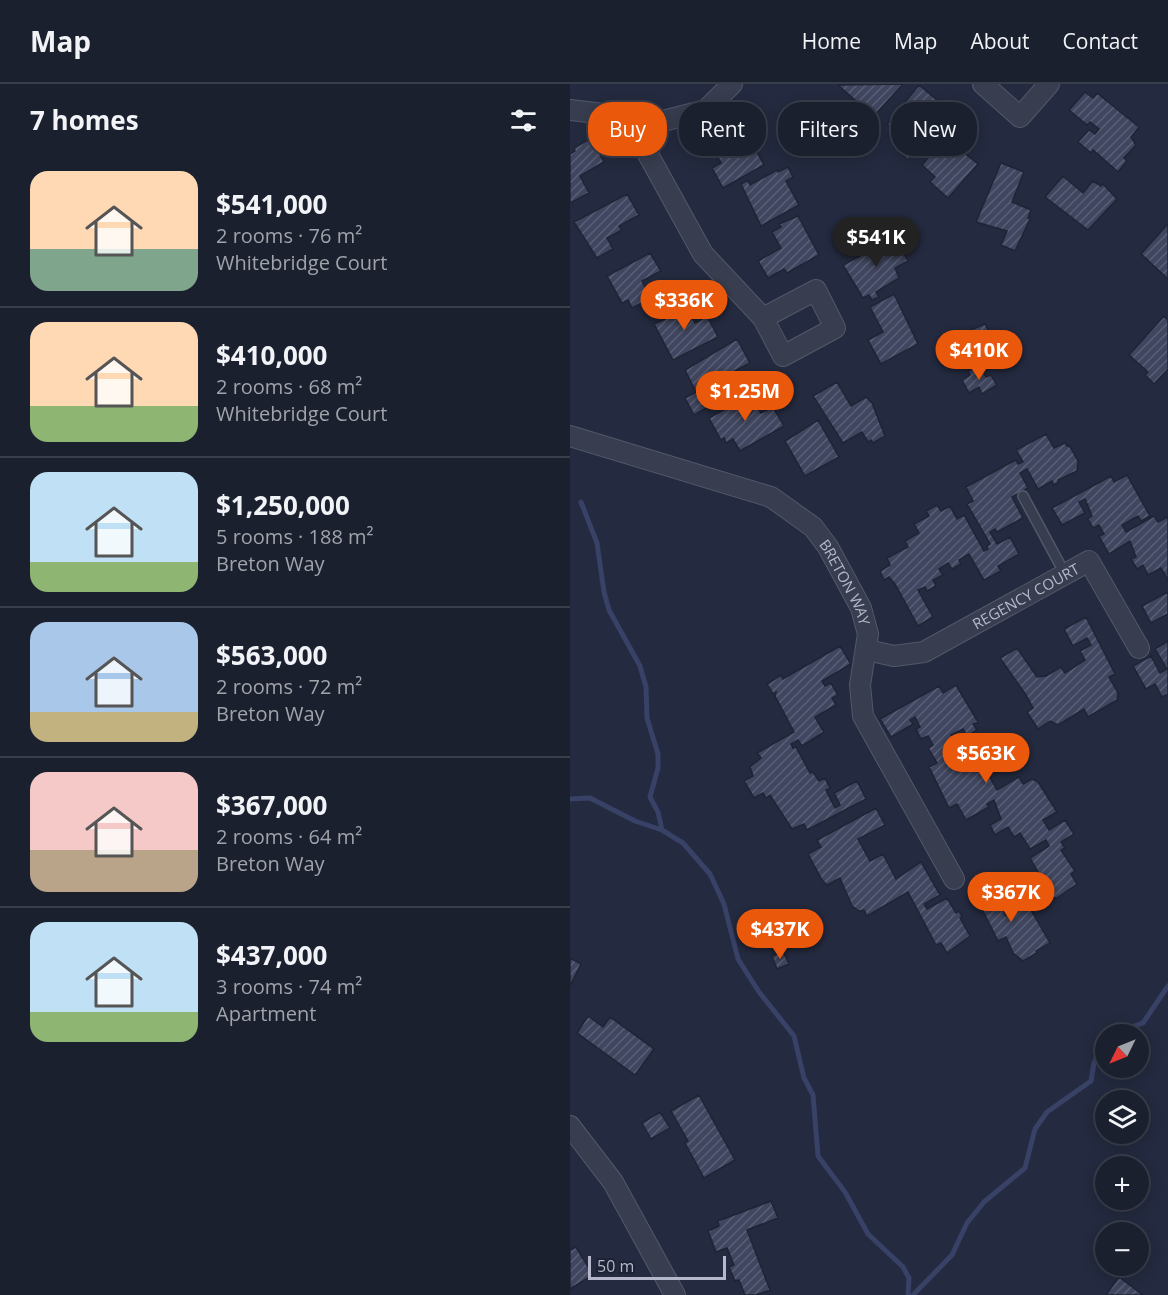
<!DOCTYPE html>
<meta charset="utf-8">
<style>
body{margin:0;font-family:"Open Sans",sans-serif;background:#242837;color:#f1f3f6;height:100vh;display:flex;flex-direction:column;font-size:22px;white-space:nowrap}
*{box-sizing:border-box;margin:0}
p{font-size:20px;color:#a0a3aa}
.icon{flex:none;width:33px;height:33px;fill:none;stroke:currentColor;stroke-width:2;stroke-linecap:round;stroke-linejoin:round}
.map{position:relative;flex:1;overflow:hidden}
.drawer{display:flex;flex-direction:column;background:#1b202f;width:570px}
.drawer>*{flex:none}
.guide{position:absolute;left:18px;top:18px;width:489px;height:54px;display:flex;gap:12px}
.needle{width:39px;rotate:227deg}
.controls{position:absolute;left:525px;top:940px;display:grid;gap:12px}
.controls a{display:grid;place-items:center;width:54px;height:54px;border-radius:50%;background:#1b202f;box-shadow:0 3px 15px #0003,0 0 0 2px #393e4b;font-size:30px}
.scale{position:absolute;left:18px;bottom:15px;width:138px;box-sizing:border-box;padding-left:6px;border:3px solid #b4b8ca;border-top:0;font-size:16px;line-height:21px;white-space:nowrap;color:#b4b8ca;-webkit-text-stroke:4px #1d2234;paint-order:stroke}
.price{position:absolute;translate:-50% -51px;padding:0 14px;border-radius:21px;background:#ea580c;color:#fff;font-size:20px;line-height:39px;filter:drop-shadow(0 2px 3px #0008)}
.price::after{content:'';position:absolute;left:50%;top:36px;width:18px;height:14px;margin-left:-9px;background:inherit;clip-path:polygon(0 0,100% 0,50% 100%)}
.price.active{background:#222;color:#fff}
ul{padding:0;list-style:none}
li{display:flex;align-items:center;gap:18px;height:150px;padding:0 30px}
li+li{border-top:2px solid #393e4b}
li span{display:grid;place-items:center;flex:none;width:168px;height:120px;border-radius:18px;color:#555}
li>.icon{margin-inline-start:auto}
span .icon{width:72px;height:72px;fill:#fffc;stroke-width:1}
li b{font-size:26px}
h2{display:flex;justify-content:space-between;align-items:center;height:72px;padding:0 30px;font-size:26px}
.chip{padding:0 21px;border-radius:24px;background:#1b202f;box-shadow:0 3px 15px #0003,0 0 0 2px #393e4b;font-size:21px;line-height:54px}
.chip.active{background:#ea580c;color:#fff}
header{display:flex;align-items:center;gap:36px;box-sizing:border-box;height:84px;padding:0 30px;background:#1b202f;border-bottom:2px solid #393e4b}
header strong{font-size:28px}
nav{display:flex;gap:33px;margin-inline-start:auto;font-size:21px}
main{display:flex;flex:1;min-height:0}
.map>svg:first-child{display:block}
</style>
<header>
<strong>Map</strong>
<nav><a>Home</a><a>Map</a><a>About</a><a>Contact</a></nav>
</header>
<main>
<section class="drawer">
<h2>7 homes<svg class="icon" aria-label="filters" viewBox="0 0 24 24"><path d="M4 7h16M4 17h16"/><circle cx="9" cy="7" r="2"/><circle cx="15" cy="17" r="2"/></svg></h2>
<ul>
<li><span style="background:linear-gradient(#ffd9b3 65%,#7fa58c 0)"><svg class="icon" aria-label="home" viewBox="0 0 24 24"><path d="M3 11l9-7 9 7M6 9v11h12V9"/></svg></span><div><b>$541,000</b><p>2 rooms · 76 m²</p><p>Whitebridge Court</p></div></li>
<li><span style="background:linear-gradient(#ffd9b3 70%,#8fb573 0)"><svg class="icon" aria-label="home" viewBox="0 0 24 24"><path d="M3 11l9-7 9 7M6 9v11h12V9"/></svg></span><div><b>$410,000</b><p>2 rooms · 68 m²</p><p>Whitebridge Court</p></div></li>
<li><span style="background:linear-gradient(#bfe0f5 75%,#8fb573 0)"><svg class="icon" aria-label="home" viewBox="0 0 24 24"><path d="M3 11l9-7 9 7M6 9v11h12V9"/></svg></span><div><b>$1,250,000</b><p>5 rooms · 188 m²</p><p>Breton Way</p></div></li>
<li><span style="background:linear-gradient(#a9c7e8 75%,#c2b280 0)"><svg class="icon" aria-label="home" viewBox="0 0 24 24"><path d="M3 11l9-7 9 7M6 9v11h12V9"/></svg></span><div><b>$563,000</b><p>2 rooms · 72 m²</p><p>Breton Way</p></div></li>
<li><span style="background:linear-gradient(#f6c9c9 65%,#b9a48a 0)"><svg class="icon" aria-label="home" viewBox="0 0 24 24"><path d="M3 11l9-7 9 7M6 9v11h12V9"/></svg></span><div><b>$367,000</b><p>2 rooms · 64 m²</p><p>Breton Way</p></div></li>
<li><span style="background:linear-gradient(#bfe0f5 75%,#8fb573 0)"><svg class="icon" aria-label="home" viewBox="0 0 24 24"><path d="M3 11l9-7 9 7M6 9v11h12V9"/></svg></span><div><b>$437,000</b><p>3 rooms · 74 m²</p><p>Apartment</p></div></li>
</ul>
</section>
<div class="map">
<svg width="598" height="1211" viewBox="0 0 598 1211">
<defs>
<pattern id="building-hatch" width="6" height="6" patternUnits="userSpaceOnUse" patternTransform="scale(1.5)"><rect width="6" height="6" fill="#40465f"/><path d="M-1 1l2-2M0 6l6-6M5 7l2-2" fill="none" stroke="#595f75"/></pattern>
</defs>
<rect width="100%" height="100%" fill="#242a3f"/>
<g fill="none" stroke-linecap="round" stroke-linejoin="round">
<path stroke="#384166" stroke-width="5" d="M11 418 27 459 34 508 39 526 70 582 76 603 77 634 88 670V684L80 713 88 728 92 746
M0 715 20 714 65 737 92 746 113 759 140 790 154 820 168 875 189 908 224 952 234 994 243 1011 248 1072 275 1108 298 1150 333 1183 339 1194 338 1211
M539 951 573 939 598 902
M343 1211 382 1171 397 1139 414 1118 455 1084 465 1045 477 1028 521 997 524 979 536 956"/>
</g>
<path fill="url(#building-hatch)" stroke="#1f2436" stroke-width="1.5" d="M333 0 304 32 295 24 288 31H280L278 23 286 17 268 1Z
M349 1 367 16 358 26 373 38 338 76 323 63 326 59 318 52 323 45 317 40Z
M515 8 523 14 527 9 569 43 561 53 566 61 554 74 557 77 548 88 523 66 521 69 508 58 519 46 525 50 529 45 520 38 517 41 499 26Z
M385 42 402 57 393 68 408 80 378 114 360 98 365 93 352 81Z
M167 44 168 47 174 44 194 81 153 104 142 84 151 79 142 63 165 50 163 46Z
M21 54 34 78 10 92 19 109 0 119V70L5 67 4 64Z
M431 79 454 88 442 118 461 126 458 134 460 135 445 167 431 161 437 147 406 138Z
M218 83 223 93 216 97 229 121 191 142 171 100 178 96 180 101 207 86 208 88Z
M493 92 513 109 523 97 531 102 533 100 547 115 518 146 475 113Z
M57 110 69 131 49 142 52 146 37 154 43 165 27 174 4 138Z
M228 132 249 171 217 189 214 185 198 194 188 177 211 164 202 148 211 143 209 140Z
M597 141 598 142V195L571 170Z
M325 153 338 177 325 184 329 194 306 208 309 213 302 216 299 211 293 214 273 181Z
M80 169 91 187 72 197 81 214 62 224 58 216 52 219 37 192Z
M324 210 348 260 311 280 298 256 313 248 300 223Z
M102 220 106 228 116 222 125 239 137 232 148 253 103 276 84 240 95 235 91 226Z
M594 232 598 236V285L584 300 575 291 578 288 559 271Z
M415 240 423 255 402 263 406 271 392 279 386 267 397 261 391 250Z
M167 255 180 279 151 294 160 310 124 331 115 314 126 308 115 286Z
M409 281 416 293 421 291 427 301 412 310 409 303 399 309 392 296 400 291 398 287Z
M267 298 281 322 296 313 302 319 315 352 303 359 301 356 298 358 292 348 273 359 243 312Z
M169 310 173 318 182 313 191 329 203 323 214 342 170 367 163 355 156 359 154 354 151 356 139 334 157 324 154 318Z
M248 336 269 373 235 392 215 357Z
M476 350 484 364 495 359 497 362 499 361 508 377 507 387 488 396 489 398 484 401 482 397 468 405 457 385 450 389 458 404 442 413 453 434 427 448 425 445 420 448 427 460 440 453 449 470 428 482 431 487 414 496 399 470 389 476 391 480 382 485 378 479 369 485 373 491 363 496 366 502 357 507 355 503 348 506 363 533 348 542 325 500 319 493 314 496 310 487 320 481 317 474 338 463 335 457 349 449 344 440 359 432 356 427 367 421 371 427 380 422 387 435 394 431 414 467 418 465 417 462 420 460 397 420 403 417 396 403 440 379 446 376 448 380 453 378 446 366Z
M557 391 580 432 571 437 568 432 552 441 556 448 584 432 588 438 598 433V496L591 484 578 491 573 481 567 485 561 475 566 473 560 457 539 470 529 452 534 450 529 441 523 444 518 435 522 432 515 415 509 418 515 429 492 441 482 424 541 392 544 398Z
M598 508V530L581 539 572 522Z
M516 533 545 590 539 593 548 609 547 616 518 633 514 625 488 641 480 637 468 645 457 628 463 624 456 611 430 574 447 564 467 593 476 592 491 583 495 589 515 576 510 567 521 561 517 554 503 562 494 545Z
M598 557V610L592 613 585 600 576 605 563 582 581 572 590 589 597 585 585 565Z
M270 562 281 580 252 597 255 602 261 599 268 611 262 614 266 621 245 633 254 648 232 662 228 656 221 660 223 664 226 663 240 689 243 688 249 697 255 694 260 704 256 706 265 724 270 721 264 709 287 697 296 715 237 746 234 740 222 745 200 711 196 714 193 709 184 714 174 697 183 692 180 683 191 674 187 669 224 648 205 612 206 608 203 610 197 600 211 591 213 595Z
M386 601 408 638 403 640 407 646 397 652 393 645 381 651 393 673 401 669 408 671 427 706 449 693 453 700 462 695 468 698 487 728 473 736 479 746 495 736 504 750 491 758 495 764 491 766 505 787 501 790 507 800 487 814 478 813 470 794 467 796 464 790 468 788 460 774 479 762 476 756 460 765 450 749 444 753 438 743 425 751 420 741 431 735 424 716 417 720 419 723 396 736 387 720 379 724 359 683 367 679 358 664 363 661 358 652 351 655 346 645 350 643 345 633 340 636 343 640 321 653 310 635 369 602 373 609Z
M306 724 315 741 288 755 300 777 313 770 326 795 351 778 370 811 354 820 357 825 377 814 386 829 389 827 392 832 390 834 400 852 377 869 371 859 366 861 338 808 297 832 294 826 289 827 282 822 270 794 257 801 252 796 238 770 251 763 247 756Z
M417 794 436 832 457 819 480 859 466 867 467 869 453 877 443 869 436 853 428 857 412 825 415 824 413 821 410 823 400 803Z
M213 867 219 880 207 885 202 872Z
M0 874 11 880 0 902Z
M18 932 33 943 40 933 84 965 65 991 7 949Z
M129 1011 165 1076 134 1094 115 1059 118 1057 101 1027Z
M90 1028 100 1044 81 1055 72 1039Z
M201 1117 208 1134 177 1146 200 1206 186 1211H175L169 1196 165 1197 159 1183 164 1181 157 1164 146 1168 138 1147 149 1142 148 1137Z
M6 1163 23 1191 0 1205V1166Z
M549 1193 573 1211H536Z"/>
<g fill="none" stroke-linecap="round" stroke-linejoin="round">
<g stroke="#53586a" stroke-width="12">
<path id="service" d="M453 412 495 490"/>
</g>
<g stroke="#53586a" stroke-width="22">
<g id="minor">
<path d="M413 0 450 33 479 0"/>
<path d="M0 26 93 37 136 26 162 0"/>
<path d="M65 34 74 63 133 170 193 234 213 272 265 244 246 206 193 234"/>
<path id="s1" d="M0 352 201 413 243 443 258 463 291 524 298 550 290 601 293 632 384 795"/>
<path id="s2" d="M297 566 324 572 354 568 519 477 569 564"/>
<path d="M0 1042 43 1098 105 1211"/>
</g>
</g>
<use href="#service" stroke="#383d4f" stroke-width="9"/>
<use href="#minor" stroke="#383d4f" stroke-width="20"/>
</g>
<g text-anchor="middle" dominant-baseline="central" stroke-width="6" stroke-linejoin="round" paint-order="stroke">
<g font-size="15" fill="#b4b8ca" stroke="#1d2234">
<text stroke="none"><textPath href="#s1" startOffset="326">BRETON WAY</textPath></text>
<text stroke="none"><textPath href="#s2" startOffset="174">REGENCY COURT</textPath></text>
</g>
</g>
</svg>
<div class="controls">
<a><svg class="needle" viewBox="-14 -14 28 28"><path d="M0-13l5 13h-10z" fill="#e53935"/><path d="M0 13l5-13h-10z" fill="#a0a3aa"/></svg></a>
<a><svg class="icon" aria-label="layers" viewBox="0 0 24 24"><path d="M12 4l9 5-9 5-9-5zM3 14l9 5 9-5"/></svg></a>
<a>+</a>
<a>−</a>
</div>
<div class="scale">50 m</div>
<b class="price active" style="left:306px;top:184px">$541K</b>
<b class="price" style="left:114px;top:247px">$336K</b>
<b class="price" style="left:409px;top:297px">$410K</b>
<b class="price" style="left:175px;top:338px">$1.25M</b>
<b class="price" style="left:416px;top:700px">$563K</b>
<b class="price" style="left:441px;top:839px">$367K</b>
<b class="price" style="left:210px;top:876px">$437K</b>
<div class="guide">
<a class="chip active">Buy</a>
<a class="chip">Rent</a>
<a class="chip">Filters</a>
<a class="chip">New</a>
</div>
</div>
</main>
